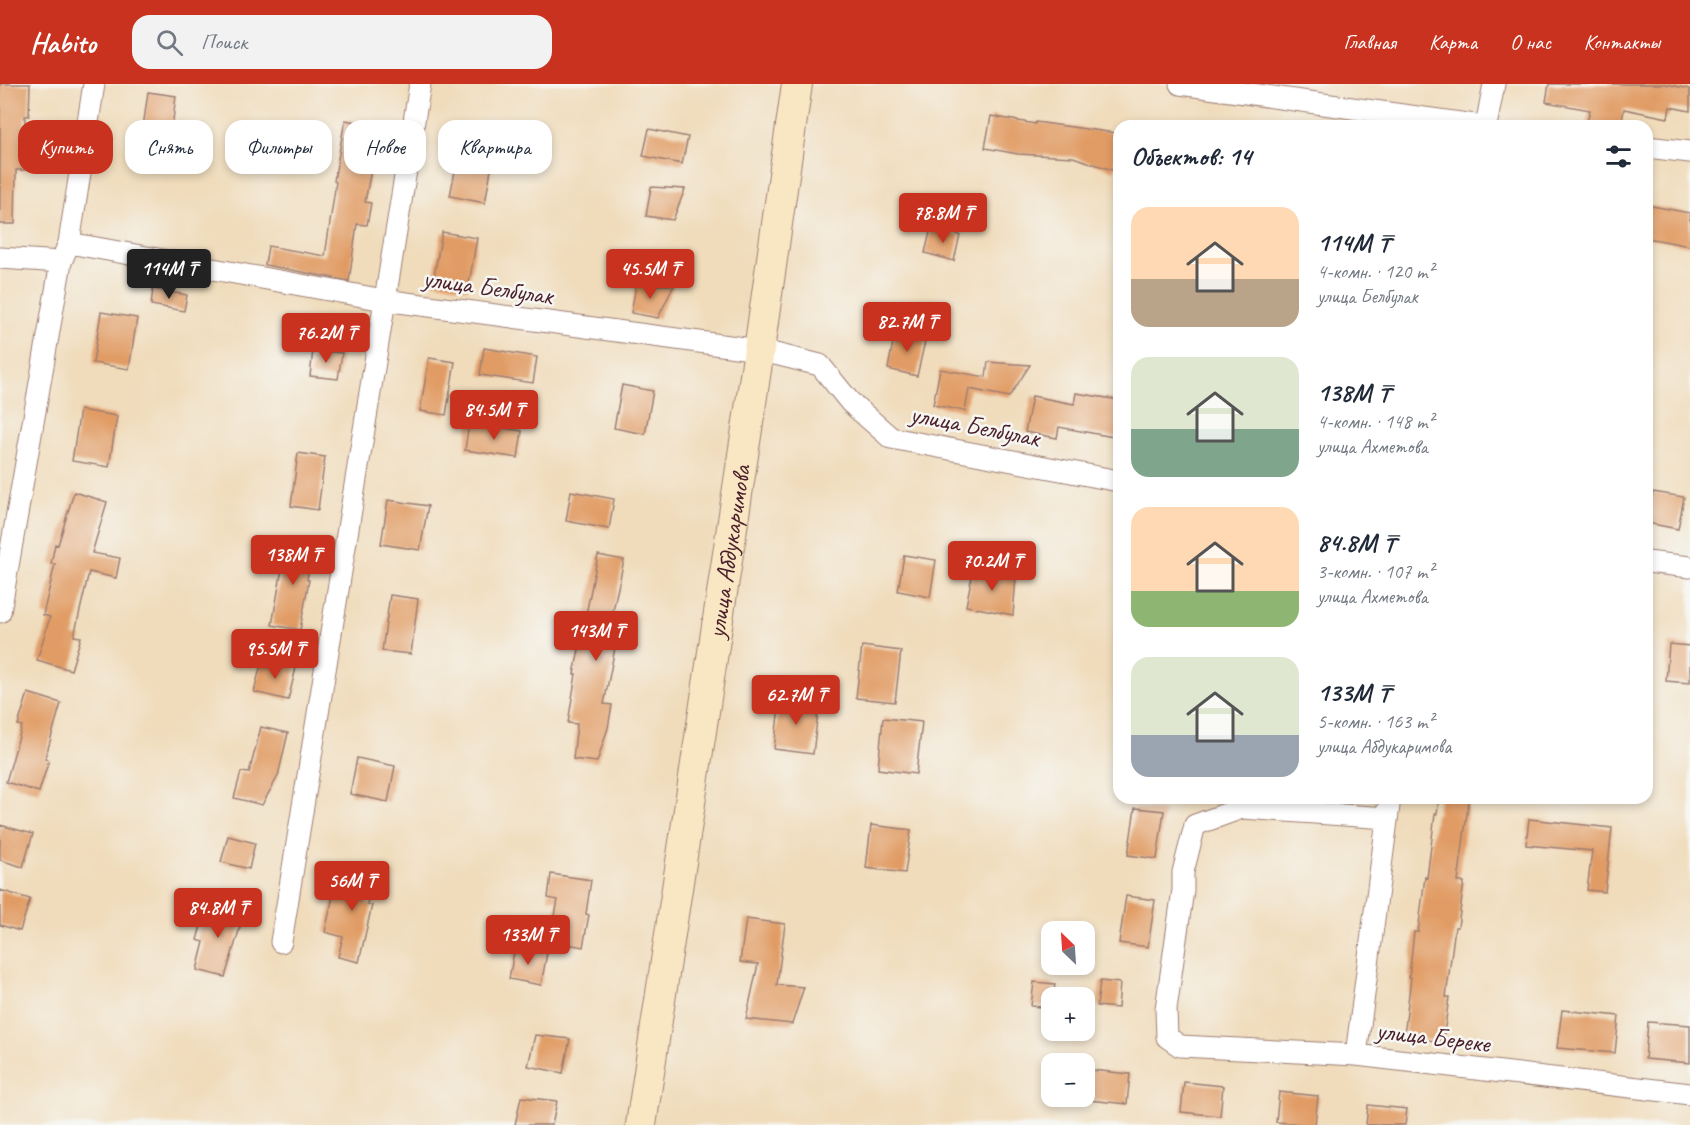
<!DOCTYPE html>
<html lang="ru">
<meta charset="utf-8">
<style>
body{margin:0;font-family:Caveat,sans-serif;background:#f2f2f3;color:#1f2937;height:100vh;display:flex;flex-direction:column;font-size:22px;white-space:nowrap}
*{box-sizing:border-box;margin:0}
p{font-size:20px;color:#747a83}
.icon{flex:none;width:33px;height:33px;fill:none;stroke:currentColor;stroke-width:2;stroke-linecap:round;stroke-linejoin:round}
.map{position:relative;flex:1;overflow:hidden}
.sheet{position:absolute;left:1113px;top:36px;width:540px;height:684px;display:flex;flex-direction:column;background:#fff;border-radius:18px;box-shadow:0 3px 9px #0003}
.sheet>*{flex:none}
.guide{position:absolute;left:18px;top:36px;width:570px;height:54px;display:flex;gap:12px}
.needle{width:39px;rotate:335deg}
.fabs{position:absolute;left:1041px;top:837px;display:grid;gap:12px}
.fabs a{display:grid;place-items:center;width:54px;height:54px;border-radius:12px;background:#fff;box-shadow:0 3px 9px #0003;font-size:30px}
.price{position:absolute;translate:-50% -51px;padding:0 14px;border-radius:6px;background:#c8321e;color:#fff;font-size:20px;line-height:39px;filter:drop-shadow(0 2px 3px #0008)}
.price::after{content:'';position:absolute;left:50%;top:36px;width:18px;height:14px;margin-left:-9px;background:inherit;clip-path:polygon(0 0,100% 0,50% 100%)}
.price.selected{background:#222;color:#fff}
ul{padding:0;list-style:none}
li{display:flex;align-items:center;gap:18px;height:150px;padding:0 18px}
li span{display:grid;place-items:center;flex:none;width:168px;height:120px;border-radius:18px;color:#555}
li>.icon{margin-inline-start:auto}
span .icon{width:72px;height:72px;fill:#fffc;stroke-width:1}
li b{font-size:26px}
h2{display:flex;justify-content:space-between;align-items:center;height:72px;padding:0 18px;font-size:26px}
.pill{padding:0 21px;border-radius:18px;background:#fff;box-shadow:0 3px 9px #0003;font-size:21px;line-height:54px}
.pill.selected{background:#c8321e;color:#fff}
header{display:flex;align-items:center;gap:36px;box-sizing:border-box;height:84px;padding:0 30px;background:#c8321e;color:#fff}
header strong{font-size:28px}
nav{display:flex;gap:33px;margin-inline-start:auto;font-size:21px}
.search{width:420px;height:54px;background:#f2f2f3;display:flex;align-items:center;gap:15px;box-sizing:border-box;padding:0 21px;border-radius:18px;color:#747a83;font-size:22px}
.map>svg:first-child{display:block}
</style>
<header>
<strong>Habito</strong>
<div class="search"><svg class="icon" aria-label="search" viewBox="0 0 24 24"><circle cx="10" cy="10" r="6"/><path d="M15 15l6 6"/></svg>Поиск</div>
<nav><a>Главная</a><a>Карта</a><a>О нас</a><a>Контакты</a></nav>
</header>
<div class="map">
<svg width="1690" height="1041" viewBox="0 0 1690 1041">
<rect width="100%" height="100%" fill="#f6f6f2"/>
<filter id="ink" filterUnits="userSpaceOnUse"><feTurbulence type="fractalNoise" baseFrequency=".0167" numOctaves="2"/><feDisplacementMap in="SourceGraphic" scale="12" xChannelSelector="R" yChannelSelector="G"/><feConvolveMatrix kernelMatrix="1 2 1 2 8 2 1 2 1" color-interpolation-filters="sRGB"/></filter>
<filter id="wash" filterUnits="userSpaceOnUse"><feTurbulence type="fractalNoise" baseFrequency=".008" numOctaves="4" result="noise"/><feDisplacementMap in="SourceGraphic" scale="24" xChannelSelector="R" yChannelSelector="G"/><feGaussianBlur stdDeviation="1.35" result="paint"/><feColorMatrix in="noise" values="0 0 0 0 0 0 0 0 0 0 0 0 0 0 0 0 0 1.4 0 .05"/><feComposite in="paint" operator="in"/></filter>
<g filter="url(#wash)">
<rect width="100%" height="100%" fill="#f0dcbb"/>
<g id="blocks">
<path fill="#e19c65" d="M0 0H30L29 32H25V86H16L15 140H0Z
M1549 0H1665L1690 5V27L1670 23 1668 34 1624 25 1621 42H1602L1587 39 1590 26 1546 18Z
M148 8 176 12 168 76 139 72Z
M991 32 1035 40 1036 38 1115 49V87L1073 73 1018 70 985 64Z
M345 36 379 42 365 118 371 119 367 141 357 140 349 197 265 181 268 162 325 172 336 98 334 97Z
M649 45 688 53 682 80 643 72Z
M460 62 494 69 485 119 450 112Z
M651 103 685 105 673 136 646 132Z
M1647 121 1690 129V162L1647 154Z
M931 144 960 151 954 177 925 169Z
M442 148 477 154 468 205 433 198Z
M636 201H674L658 234 631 229Z
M153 205 187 211 184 227 151 221Z
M101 228 137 234 129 285 93 279Z
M895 247 926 253 917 292 888 285Z
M484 264 537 273 533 299 480 291Z
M313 266 342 269 338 295 310 292Z
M429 274 455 278 446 331 420 327Z
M988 278 1030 281 1009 313 969 305 965 327 933 321 940 285 986 293Z
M622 301 653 307 645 350 614 344Z
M1076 309 1119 316V354L1059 343 1057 354 1025 348 1032 312 1074 320Z
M80 326 117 332 109 383 72 377Z
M469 339 522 347 518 374 465 366Z
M298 369 325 373 318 426 291 422Z
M571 407 614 415 609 445 566 437Z
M74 408 107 418 92 469 120 474 116 494 89 488 74 552 81 553 71 586 37 576 50 533 43 531 55 480H51L55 460 58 461Z
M1653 408 1684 413 1678 445 1647 439Z
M388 416 428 422 420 466 381 460Z
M283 459 312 462 307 496H309L300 546 272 541 282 485H280Z
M598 471 624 476 611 536 620 538 604 620 612 621 608 644 597 678 573 675 577 640 568 639 576 590H574Z
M904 471 936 476 930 513 898 507Z
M973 486 1016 492 1013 531 966 522Z
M390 511 418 515 411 570 382 567Z
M1669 560 1690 562V599L1666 597Z
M862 562 901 567 895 618 856 614Z
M262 576 296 584 288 616 254 608Z
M28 609 61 619 45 675 49 676 39 708 6 698 22 642 18 641Z
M780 614 819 619 813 670 774 665Z
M883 634 922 638 916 690 878 685Z
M261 643 288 649 278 692 262 721 234 714 241 688 249 689Z
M357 674 395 682 388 718 350 710Z
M1439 714H1469L1458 798H1464L1458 843H1455L1446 913H1449L1443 958 1404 953 1411 893H1409L1414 848H1418L1425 793 1427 794 1435 730H1437Z
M1135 724 1164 727 1157 775 1128 771Z
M1529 735 1612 744 1605 808 1587 806 1592 767 1526 761Z
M0 741 33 750 23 783 0 776Z
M871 741 911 746 905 789 866 784Z
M228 752 255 759 249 785 221 778Z
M347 781 375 787 367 820 372 821 359 878 338 873 343 853 325 848 333 812 339 813Z
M551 790 591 796 586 830 589 831 583 863 550 857 558 816 548 814Z
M0 806 30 815 20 847 0 841Z
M1126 812 1155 816 1148 863 1119 859Z
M207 820 244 830 225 893 197 886 204 858 197 856Z
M746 835 785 840 777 901 804 903 792 940 746 935 758 880 740 878Z
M515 863 547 869 541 901 509 895Z
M1100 897 1120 899 1118 924 1097 922Z
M1034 898 1055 900 1053 914H1052V924L1031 922Z
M1562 926 1619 932 1615 969 1557 964Z
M1648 938 1690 941V979L1645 975Z
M535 951 570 955 563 989 528 982Z
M1091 986 1130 990 1127 1020 1088 1016Z
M1184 998 1223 1002 1220 1032 1181 1028Z
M1279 1008 1318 1012 1315 1041 1276 1038Z
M521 1013 557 1017 552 1041H515Z
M1368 1021 1407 1025 1405 1041H1366Z"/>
</g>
</g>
<g filter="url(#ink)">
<use href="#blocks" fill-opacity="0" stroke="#9d7e73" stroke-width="1.5"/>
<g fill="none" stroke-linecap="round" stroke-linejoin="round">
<g stroke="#9d7e73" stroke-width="23">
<path id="street" d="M1180 0 1482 42
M1486 42 1494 0
M1647 63 1690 68
M69 159 384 216 759 266 820 281 850 318 891 354 1119 397
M0 174 61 178
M1647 478 1690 483
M0 528 61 178 69 159 94 0
M1390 714 1356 971 1690 1010
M281 858 420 0
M1356 971 1180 962 1167 953 1166 925 1183 806V788L1195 741 1242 724 1387 734"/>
</g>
<g stroke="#9d7e73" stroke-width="32">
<g id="secondary">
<path id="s1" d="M641 1041 759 266 797 0"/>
</g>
</g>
<use href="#street" stroke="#fff" stroke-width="21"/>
<use href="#secondary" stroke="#f9e7c3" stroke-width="30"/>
</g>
</g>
<g text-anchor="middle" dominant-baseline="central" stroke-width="5" stroke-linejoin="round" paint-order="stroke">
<g font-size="26" fill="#4a1f2b" stroke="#f6f6f2">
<text transform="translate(488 203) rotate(8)">улица Белбулак</text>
<text transform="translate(975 342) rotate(11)">улица Белбулак</text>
<text stroke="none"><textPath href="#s1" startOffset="580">улица Абдукаримова</textPath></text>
<text transform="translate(1433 953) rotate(7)">улица Береке</text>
</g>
</g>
</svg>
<div class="fabs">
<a><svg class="needle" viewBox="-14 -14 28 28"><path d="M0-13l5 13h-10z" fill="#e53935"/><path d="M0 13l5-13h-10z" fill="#747a83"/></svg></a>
<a>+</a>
<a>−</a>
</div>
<b class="price" style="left:943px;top:160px">78.8M ₸</b>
<b class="price selected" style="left:169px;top:216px">114M ₸</b>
<b class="price" style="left:650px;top:216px">45.5M ₸</b>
<b class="price" style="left:907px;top:269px">82.7M ₸</b>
<b class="price" style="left:326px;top:280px">76.2M ₸</b>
<b class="price" style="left:494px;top:357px">84.5M ₸</b>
<b class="price" style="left:293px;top:502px">138M ₸</b>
<b class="price" style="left:992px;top:508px">70.2M ₸</b>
<b class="price" style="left:596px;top:578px">143M ₸</b>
<b class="price" style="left:275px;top:596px">95.5M ₸</b>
<b class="price" style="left:796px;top:642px">62.7M ₸</b>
<b class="price" style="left:352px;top:828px">56M ₸</b>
<b class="price" style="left:218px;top:855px">84.8M ₸</b>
<b class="price" style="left:528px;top:882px">133M ₸</b>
<div class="guide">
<a class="pill selected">Купить</a>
<a class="pill">Снять</a>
<a class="pill">Фильтры</a>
<a class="pill">Новое</a>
<a class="pill">Квартира</a>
</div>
<section class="sheet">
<h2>Объектов: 14<svg class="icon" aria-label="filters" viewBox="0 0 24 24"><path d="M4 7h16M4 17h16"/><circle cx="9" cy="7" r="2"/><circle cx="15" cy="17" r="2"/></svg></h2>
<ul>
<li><span style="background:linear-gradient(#ffd9b3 60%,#b9a48a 0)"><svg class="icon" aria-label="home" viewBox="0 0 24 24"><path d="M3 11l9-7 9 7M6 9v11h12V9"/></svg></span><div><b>114M ₸</b><p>4-комн. · 120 m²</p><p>улица Белбулак</p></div></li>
<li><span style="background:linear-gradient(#dfe7d0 60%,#7fa58c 0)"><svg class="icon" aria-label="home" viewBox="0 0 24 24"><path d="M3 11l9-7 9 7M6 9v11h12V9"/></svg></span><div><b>138M ₸</b><p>4-комн. · 148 m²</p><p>улица Ахметова</p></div></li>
<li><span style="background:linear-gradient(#ffd9b3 70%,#8fb573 0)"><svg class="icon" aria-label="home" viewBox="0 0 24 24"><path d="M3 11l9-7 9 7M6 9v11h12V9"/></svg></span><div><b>84.8M ₸</b><p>3-комн. · 107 m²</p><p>улица Ахметова</p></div></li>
<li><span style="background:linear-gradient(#dfe7d0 65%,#9aa5b1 0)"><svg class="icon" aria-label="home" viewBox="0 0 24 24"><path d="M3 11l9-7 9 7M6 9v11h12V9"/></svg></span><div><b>133M ₸</b><p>5-комн. · 163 m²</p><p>улица Абдукаримова</p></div></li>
</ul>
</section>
</div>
